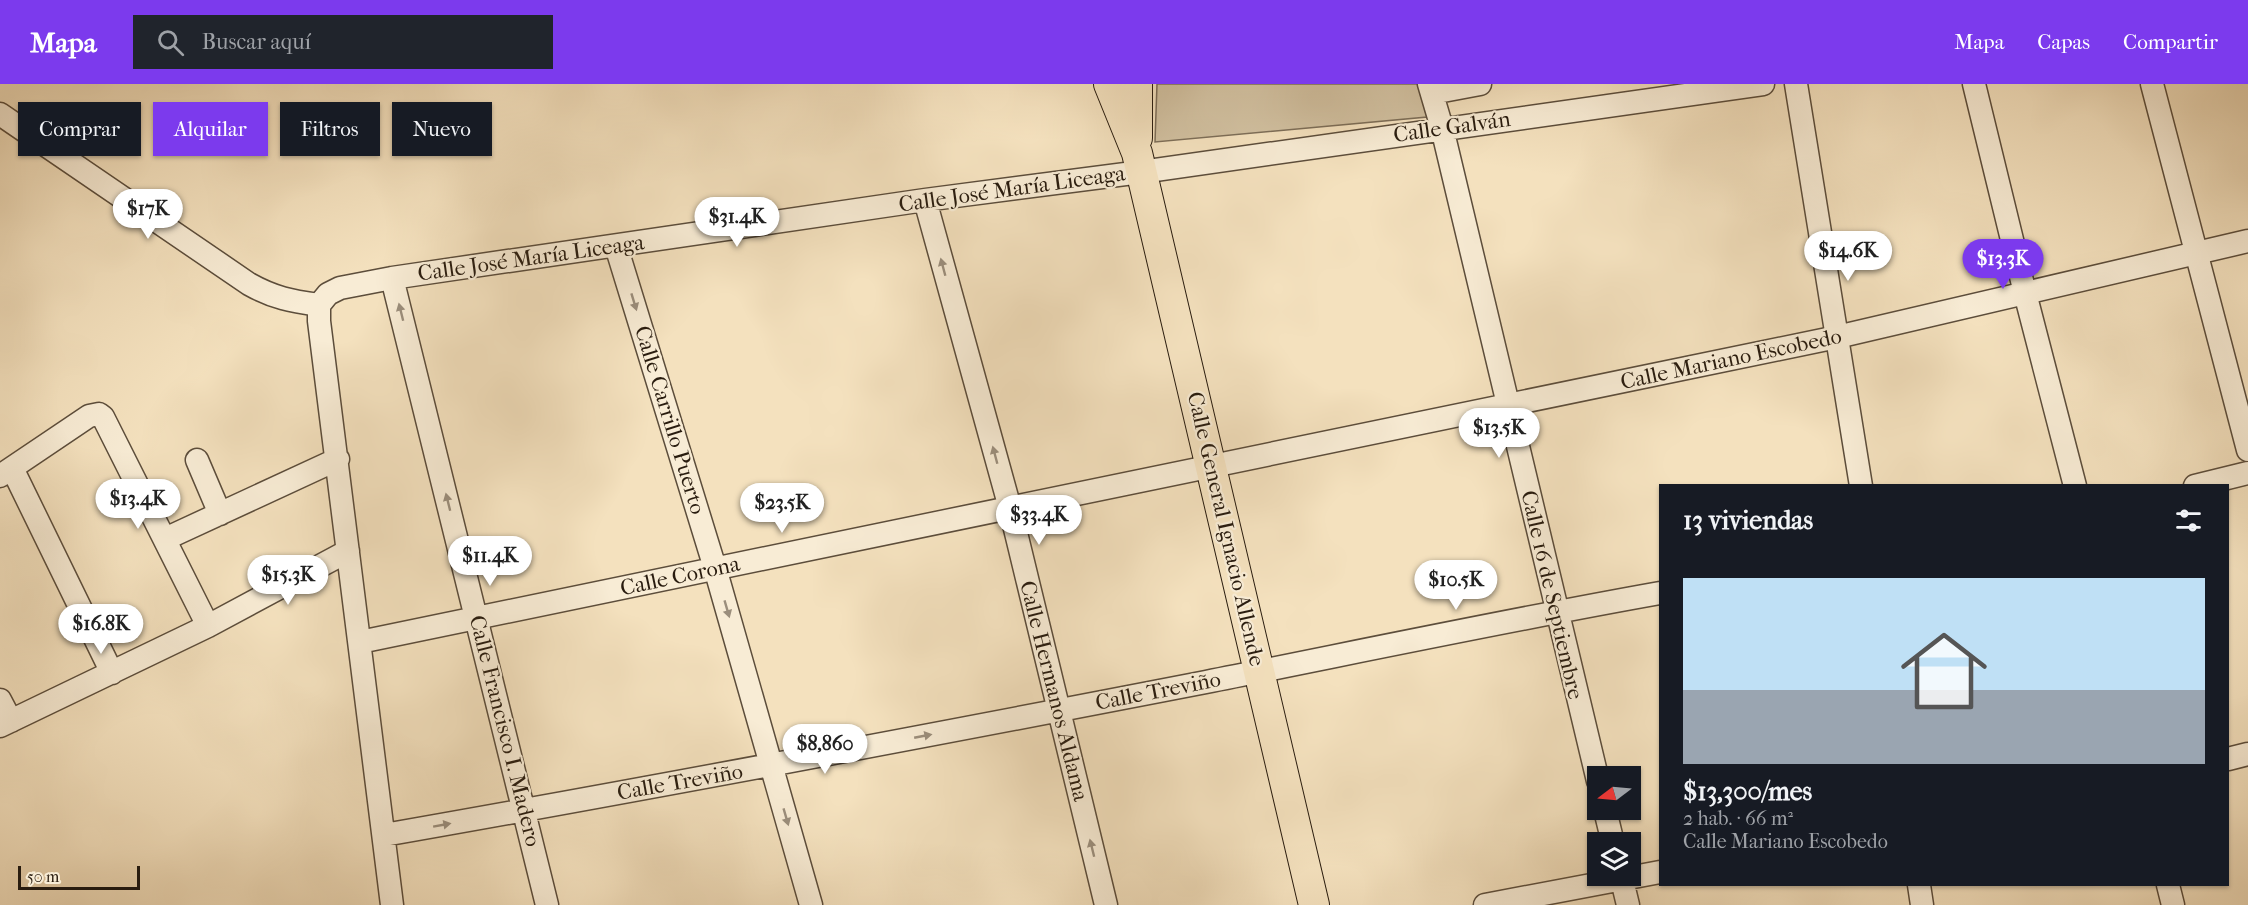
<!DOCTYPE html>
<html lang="es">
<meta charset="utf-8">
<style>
body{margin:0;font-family:"IM FELL French Canon",serif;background:#20242c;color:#f1f3f6;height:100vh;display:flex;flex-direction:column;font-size:22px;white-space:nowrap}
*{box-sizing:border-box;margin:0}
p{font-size:20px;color:#9ea1a6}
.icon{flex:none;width:33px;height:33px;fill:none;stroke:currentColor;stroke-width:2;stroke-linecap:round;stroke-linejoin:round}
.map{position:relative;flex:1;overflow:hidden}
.sheet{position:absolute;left:1659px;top:400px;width:570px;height:402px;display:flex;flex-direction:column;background:#171b24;border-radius:0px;box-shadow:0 2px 4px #0004}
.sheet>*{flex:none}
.banner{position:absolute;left:18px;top:18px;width:570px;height:54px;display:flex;gap:12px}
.needle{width:39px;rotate:254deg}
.fabs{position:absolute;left:1587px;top:682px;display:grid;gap:12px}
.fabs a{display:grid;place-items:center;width:54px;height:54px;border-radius:0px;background:#171b24;box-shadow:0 2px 4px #0004;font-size:30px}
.scale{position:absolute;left:18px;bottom:15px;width:122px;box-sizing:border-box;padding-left:6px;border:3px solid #291c0f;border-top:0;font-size:16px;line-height:21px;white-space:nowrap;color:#291c0f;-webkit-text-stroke:4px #f8ecd5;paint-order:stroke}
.price{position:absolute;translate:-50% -51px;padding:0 14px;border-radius:21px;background:#fff;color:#222;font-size:20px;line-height:39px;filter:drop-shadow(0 2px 3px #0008)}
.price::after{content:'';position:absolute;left:50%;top:36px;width:18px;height:14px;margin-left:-9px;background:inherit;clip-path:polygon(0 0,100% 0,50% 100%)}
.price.on{background:#7c3aed;color:#fff}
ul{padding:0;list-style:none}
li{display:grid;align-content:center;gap:12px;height:318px;padding:0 24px}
li span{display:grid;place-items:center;height:186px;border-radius:0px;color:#555}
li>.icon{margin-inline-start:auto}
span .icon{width:108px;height:108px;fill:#fffc;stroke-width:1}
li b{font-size:26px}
h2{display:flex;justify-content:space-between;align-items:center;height:72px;padding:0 24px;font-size:26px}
.chip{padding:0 21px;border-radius:0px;background:#171b24;box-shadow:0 2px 4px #0004;font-size:21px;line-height:54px}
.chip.on{background:#7c3aed;color:#fff}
header{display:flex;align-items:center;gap:36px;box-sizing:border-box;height:84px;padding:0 30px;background:#7c3aed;color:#fff}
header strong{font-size:28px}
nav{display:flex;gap:33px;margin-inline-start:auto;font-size:21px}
.search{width:420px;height:54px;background:#20242c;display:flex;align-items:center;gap:15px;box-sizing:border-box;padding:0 21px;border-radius:0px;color:#9ea1a6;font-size:22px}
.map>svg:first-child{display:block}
</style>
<header>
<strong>Mapa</strong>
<div class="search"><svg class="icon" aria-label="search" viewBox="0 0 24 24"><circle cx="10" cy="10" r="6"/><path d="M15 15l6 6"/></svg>Buscar aquí</div>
<nav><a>Mapa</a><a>Capas</a><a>Compartir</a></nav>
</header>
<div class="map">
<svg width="2248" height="821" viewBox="0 0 2248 821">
<rect width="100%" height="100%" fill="#f4e1be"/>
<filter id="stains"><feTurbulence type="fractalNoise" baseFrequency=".00333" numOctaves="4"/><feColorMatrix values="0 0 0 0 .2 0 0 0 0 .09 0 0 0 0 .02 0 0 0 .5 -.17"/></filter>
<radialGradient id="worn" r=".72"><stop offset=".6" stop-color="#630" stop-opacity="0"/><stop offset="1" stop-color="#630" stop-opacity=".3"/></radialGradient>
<path fill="#d1c0a0" stroke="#7d6e58" stroke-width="1.5" d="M1157 0H1418L1427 33 1155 58Z"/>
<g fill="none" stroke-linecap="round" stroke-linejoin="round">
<g stroke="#5c4d3b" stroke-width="25">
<path id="minor" d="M1429 0 1442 44 1598 697
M1796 0 1861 402
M1974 0 2025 209 2075 402
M2152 0 2248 366
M1432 9 1480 0
M0 30 249 200C274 214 291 217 319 221
M925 116 1010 424 1106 821
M616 162 715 484 811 821
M392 194 547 821
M319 221 328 210 340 204 392 194 925 116 1141 88 1763 0
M319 221V237L392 821
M197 376 220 430
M12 384 112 589
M0 392 89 332 99 330 103 333 208 542
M2195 402 2248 389
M165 455 338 375
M360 558 1837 253 2248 157
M0 616 11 637
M0 642 208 542 348 467
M2228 675 2248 670
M1605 726 1613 759
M384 751C658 703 932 651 1206 598 1357 568 1508 536 1660 509
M1621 792 1628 821
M1919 801 1922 821
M2168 801 2173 821
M1485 821 1660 788"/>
</g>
<g stroke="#291c0f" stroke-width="32">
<path id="major" d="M1109 0 1137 69 1314 821
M1137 54V0"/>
</g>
<use href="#minor" stroke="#f8ecd5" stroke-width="22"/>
<use href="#major" stroke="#f4e1be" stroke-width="30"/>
</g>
<defs><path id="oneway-solid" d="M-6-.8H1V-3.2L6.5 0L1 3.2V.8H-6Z" transform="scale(1.5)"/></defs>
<g fill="#9b8e7c">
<use href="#oneway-solid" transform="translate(943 183) rotate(-105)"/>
<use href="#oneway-solid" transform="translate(634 218) rotate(73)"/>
<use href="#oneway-solid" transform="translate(401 228) rotate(-104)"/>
<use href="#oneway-solid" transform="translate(995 371) rotate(-105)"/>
<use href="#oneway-solid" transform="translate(448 418) rotate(-104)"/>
<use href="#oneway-solid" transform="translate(727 525) rotate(74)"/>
<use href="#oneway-solid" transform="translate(923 652) rotate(-11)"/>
<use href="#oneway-solid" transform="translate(786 733) rotate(74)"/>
<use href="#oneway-solid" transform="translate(442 741) rotate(-10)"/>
<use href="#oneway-solid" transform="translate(1092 764) rotate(-104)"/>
</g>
<g text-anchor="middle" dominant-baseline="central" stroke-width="4.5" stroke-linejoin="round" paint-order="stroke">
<g font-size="22" fill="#291c0f" stroke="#f8ecd5">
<text transform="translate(1452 43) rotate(-8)">Calle Galván</text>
<text transform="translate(1012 105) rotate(-8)">Calle José María Liceaga</text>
<text transform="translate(531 174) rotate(-8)">Calle José María Liceaga</text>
<text transform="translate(1731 275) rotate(-12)">Calle Mariano Escobedo</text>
<text transform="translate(670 336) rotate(73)">Calle Carrillo Puerto</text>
<text transform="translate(1226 445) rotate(77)">Calle General Ignacio Allende</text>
<text transform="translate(680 492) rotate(-12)">Calle Corona</text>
<text transform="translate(1552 511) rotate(77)">Calle 16 de Septiembre</text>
<text transform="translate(1054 607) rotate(76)">Calle Hermanos Aldama</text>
<text transform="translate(1158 607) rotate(-11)">Calle Treviño</text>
<text transform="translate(505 647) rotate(76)">Calle Francisco I. Madero</text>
<text transform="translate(680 698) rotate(-10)">Calle Treviño</text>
</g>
</g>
<rect width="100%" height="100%" filter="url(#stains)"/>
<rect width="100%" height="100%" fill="url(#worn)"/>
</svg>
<div class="fabs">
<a><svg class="needle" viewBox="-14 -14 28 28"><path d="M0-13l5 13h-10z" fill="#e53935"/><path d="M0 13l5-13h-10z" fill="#9ea1a6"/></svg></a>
<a><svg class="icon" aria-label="layers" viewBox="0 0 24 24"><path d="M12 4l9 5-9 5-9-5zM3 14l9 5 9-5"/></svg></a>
</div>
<div class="scale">50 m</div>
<b class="price" style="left:148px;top:156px">$17K</b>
<b class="price" style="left:737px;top:164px">$31.4K</b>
<b class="price" style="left:1848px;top:198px">$14.6K</b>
<b class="price on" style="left:2003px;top:206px">$13.3K</b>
<b class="price" style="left:1499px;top:375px">$13.5K</b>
<b class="price" style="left:138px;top:446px">$13.4K</b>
<b class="price" style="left:782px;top:450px">$23.5K</b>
<b class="price" style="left:1039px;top:462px">$33.4K</b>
<b class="price" style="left:490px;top:503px">$11.4K</b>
<b class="price" style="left:288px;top:522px">$15.3K</b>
<b class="price" style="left:1456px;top:527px">$10.5K</b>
<b class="price" style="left:101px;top:571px">$16.8K</b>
<b class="price" style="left:825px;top:691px">$8,860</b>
<div class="banner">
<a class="chip">Comprar</a>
<a class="chip on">Alquilar</a>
<a class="chip">Filtros</a>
<a class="chip">Nuevo</a>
</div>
<section class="sheet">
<h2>13 viviendas<svg class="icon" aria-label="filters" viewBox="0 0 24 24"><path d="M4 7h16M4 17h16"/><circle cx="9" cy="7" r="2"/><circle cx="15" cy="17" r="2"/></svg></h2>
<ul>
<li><span style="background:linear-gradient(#bfe0f5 60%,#9aa5b1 0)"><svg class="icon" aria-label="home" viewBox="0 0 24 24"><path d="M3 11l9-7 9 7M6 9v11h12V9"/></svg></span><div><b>$13,300/mes</b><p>2 hab. · 66 m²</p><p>Calle Mariano Escobedo</p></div></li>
</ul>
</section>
</div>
